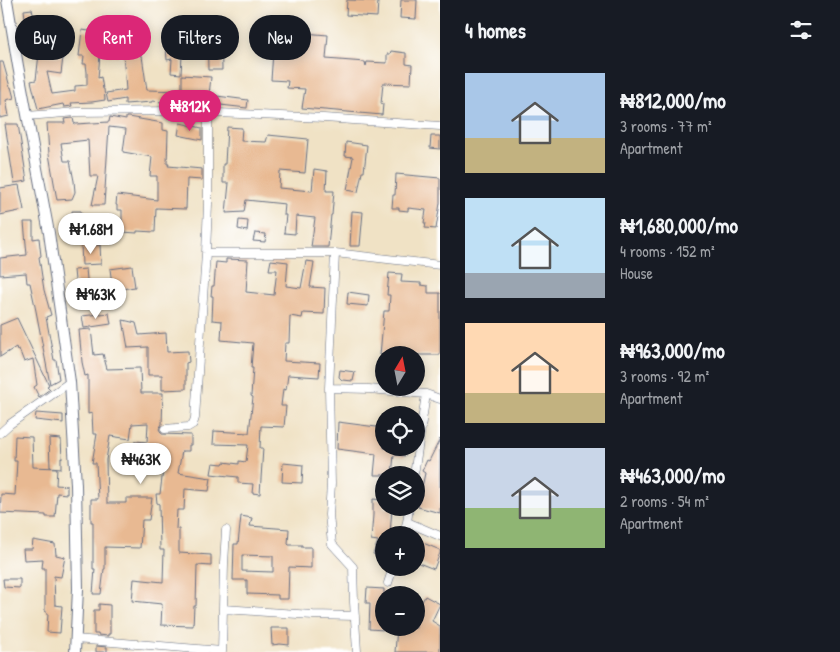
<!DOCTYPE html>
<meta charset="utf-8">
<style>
body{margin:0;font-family:"Patrick Hand",sans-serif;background:#242831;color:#f1f3f6;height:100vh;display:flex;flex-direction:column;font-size:19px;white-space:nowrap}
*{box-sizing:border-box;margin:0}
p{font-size:16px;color:#9ea1a6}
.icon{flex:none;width:28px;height:28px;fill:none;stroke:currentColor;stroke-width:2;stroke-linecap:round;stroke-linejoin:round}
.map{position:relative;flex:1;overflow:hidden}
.panel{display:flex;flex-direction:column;background:#171b24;width:400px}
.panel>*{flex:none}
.top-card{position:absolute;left:15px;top:15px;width:350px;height:45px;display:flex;gap:10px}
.needle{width:32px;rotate:10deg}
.tools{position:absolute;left:375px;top:346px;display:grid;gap:10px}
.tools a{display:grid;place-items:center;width:50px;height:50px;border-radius:50%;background:#171b24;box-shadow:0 2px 12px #0003;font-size:25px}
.price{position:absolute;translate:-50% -42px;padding:0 11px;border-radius:18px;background:#fff;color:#222;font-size:16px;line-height:32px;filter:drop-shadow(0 1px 2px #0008)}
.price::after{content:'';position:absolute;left:50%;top:30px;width:15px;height:11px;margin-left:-8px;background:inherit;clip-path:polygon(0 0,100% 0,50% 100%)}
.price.current{background:#db2777;color:#fff}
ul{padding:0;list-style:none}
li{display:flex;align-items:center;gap:15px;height:125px;padding:0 25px}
li span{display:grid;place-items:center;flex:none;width:140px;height:100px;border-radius:0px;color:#555}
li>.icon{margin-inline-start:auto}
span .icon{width:60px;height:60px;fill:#fffc;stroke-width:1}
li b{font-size:21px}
h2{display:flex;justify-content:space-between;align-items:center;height:60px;padding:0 25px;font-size:21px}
.pill{padding:0 18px;border-radius:22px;background:#171b24;box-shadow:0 2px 12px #0003;font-size:18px;line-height:45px}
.pill.current{background:#db2777;color:#fff}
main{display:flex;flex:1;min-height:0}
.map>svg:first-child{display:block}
</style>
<main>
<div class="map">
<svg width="440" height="652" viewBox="0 0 440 652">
<rect width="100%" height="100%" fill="#fff"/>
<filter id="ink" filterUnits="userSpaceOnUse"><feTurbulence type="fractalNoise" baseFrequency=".02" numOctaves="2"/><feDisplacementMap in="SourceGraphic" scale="10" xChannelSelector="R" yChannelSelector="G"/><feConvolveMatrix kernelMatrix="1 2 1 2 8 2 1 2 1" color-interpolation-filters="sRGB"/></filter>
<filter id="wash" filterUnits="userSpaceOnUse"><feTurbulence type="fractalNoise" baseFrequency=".0096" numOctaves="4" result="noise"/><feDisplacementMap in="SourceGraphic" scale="20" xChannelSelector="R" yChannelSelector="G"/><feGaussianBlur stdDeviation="1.12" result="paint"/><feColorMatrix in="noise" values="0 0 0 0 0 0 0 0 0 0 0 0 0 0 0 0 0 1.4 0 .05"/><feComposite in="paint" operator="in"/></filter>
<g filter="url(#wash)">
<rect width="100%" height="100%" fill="#f0e2c5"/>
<g id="blocks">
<path fill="#e8b992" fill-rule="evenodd" d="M347 0 378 1 377 17 346 15Z
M401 0H417L416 19 400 18Z
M32 9 35 24 26 26 24 10Z
M207 22H221L222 70H208Z
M41 28 44 53 32 55 29 29Z
M82 30 104 33 105 30 122 33 118 57 100 54 98 78 101 77 103 89H104L105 100 92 102 71 103 72 106 64 107 63 104 38 109 31 81 36 80 39 54 63 57 61 74 47 72 52 94 75 91V86L87 85V72L86 64H83L84 56H79Z
M165 32H183L185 55H182L181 74 171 73 172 59 167 60Z
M304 33 328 35 326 59 365 62 366 66 367 62 387 63V54H390L391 51 406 53V64L412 65 411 84 383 83 381 104H383L382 115 302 108 305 89 287 88 288 81 271 80 273 52 271 51 272 37 304 39Z
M123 53 140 54V56H142L147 90 182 91V75L211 77 209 95 248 100 247 108 203 103V106L185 104V106L172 105 173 103 152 101V102L125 104V99L108 102 106 93 126 90Z
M0 62H3L10 87H11L14 98 6 100 9 116 0 118Z
M110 117 126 120V117H128L163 123V130L168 131 167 164H169L168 166 202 169V180L187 179 186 209 156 208 155 232 137 231V233L122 232V210H117V205H116L117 195 157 200V176H150L152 157 123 152 126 129 109 127 104 205H92L98 176H90L88 140 61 143 64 161H70L74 181 75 192 72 199 57 200 49 154 47 123H65L64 119 73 118 74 123 76 124 109 122Z
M180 123 202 128V140L178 135Z
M5 124H18L27 181 14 183Z
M227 127 242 128 241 141 266 142 268 135 308 139 305 173 280 171 279 188 312 191 314 169 327 171 326 191H334L332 215H331L328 247H311L315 218 296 216 295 234 284 233 286 215H284L285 204 246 200 244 212 226 213 229 183H223V164H225Z
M431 136H440V149L430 148Z
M346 142 367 145 364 172H362L358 192 347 190 353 157 345 156Z
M396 174 440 178V203L436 229 425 228 426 223H424L426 210 408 208V211L399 210V208H392L393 195H395Z
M19 185 24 210 0 215V188Z
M72 211H81L83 219H72Z
M352 211 363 212 360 246H350Z
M239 220 248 221 247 231 238 229Z
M24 222H33V239L39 238 41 256 39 257 44 290 51 315 46 317 54 360H56L59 379 50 384 36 311 30 283H27L26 273 0 275V258L27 255Z
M255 233 266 234 265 242 253 241Z
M81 245H100L101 264 82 265Z
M226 259 248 260 246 292 274 295 277 270H269L271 260 288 262 286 286 301 288 306 261 314 262 310 287 325 288 324 314 303 313 302 318 290 316 289 343H285L284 361 320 363 319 377 288 375 286 390 283 389 281 406H286L284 427 261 426 260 448H263L260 494 252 493 253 484 238 483V477L211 474 213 463 223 464 224 462 239 464V461L246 462 248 445 213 444 214 431 249 433 253 397 251 396 253 368H251L253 343 221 340 222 321 212 320 213 296H211L212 286H214L216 262 226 263Z
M132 266 135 287 115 290 114 284H112L110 269Z
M86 269 88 289 76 291 74 270Z
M389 273 402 274 401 282 421 283V285L428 286V293H440V355H380L384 311H389L390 295H387Z
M348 292 369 295 368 306 347 304Z
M109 313 111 324 84 328 82 316Z
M17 318 49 385 47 386 50 389 39 397 34 387 37 385 33 359 24 362 19 349 17 350 16 347 0 357V325Z
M123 320 136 323 139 335 166 333 167 352 188 351 189 362 186 363V389L162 390V375H148V347L128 348Z
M91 329 94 355 103 354 107 369 140 368 141 393H163L162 424 159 429 162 434 191 435V445H189V451H182L178 473 211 478 209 491 185 489 184 510H177L176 529H179V553L211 555V566L197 565 196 606H194L193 626 161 625 162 604 132 601 134 579 163 582 164 550H160L159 504 157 503 156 494H160L163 470 135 467 136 458H133L135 441 147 442 148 423 132 424 130 439 110 436 106 460 107 503H126V498H152L149 520H142L140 548 105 547V569H104L101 594H93L95 569H93V522H91V499H98L96 463H92L97 434H93L92 413 88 414V375L85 376 82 362 79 330Z
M340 370 355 372 353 381 342 380 339 377Z
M36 413 63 415V423L35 420Z
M338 422 384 428V448H405V456L394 455 392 475H374L376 454 337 449Z
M15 436 32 437 33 467 57 468 56 485 67 486V494L57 493 55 517H46V515L0 513 1 494 15 495 17 461H14Z
M49 438 61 439 62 459 61 458V468L50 467Z
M440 439V513L418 507 425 473 422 471 427 460 429 461Z
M283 463 303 465 302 483 282 482Z
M373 499 384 500V508H392L390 535H384V558L373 554 378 541 371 540 373 515Z
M241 516 252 518 250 526 289 529 288 544 289 545H302V547H311V568L289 567 288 599H278V595L247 594V580H233L234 544H238ZM242 555 273 556V572L242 571Z
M33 540 55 544 56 555 65 557 61 577 54 576 55 605 62 606 60 633 47 632 48 613 45 611V568H42L43 559 24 560 23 549H32Z
M416 540 440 550V553L434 569 416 562Z
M3 579H20V588L4 587Z
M367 588 384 589V630L369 629 370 603H366Z
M425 596 440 604 432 621 440 626V652H395L397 628H416V613Z
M99 604 110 605V634H108V636L98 635V634H94V610H99Z
M271 628H289V645L280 644 272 645Z
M96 646 107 647V652H96Z"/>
</g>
</g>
<g filter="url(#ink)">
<use href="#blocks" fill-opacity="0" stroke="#666e82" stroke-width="1"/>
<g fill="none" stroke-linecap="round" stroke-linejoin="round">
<g stroke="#666e82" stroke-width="9">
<path id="minor" d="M27 116 77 112 175 111 324 118 440 126
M206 253H335L440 265
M335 253 329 388 331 484 329 515 332 544 353 567 354 602 357 652
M329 388 369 389 426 394 440 399
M165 429 188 427 193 424 195 418 206 253 208 204V113
M0 433 10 424 70 382
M414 475 426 394
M407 522 440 536
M403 535 407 522 409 508
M388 583 393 568
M223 609 313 615 355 616
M75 639 222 651
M222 652 224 564 226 530"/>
</g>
<g stroke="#666e82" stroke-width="12">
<path id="tertiary" d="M7 0 18 66 49 233 70 382 76 485 78 589 75 652"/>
</g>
<use href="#minor" stroke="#fff" stroke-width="8"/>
<use href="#tertiary" stroke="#fff" stroke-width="10"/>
</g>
</g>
</svg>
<div class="tools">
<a><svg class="needle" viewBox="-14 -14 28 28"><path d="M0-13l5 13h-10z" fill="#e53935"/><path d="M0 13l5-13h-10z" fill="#9ea1a6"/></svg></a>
<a><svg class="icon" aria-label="locate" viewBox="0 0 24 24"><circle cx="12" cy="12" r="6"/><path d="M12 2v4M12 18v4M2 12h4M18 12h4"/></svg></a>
<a><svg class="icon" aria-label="layers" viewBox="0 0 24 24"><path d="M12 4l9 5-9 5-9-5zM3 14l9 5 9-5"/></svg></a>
<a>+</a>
<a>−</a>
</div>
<b class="price current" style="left:190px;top:132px">₦812K</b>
<b class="price" style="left:91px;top:255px">₦1.68M</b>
<b class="price" style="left:96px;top:320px">₦963K</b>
<b class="price" style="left:141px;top:485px">₦463K</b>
<div class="top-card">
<a class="pill">Buy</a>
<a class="pill current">Rent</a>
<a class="pill">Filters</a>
<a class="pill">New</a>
</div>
</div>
<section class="panel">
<h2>4 homes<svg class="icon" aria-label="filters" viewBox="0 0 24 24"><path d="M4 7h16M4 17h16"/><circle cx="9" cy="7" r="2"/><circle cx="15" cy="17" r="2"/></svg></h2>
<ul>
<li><span style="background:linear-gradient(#a9c7e8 65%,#c2b280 0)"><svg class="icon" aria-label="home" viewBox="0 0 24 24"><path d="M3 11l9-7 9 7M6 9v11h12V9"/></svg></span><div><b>₦812,000/mo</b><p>3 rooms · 77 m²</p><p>Apartment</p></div></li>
<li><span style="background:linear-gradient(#bfe0f5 75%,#9aa5b1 0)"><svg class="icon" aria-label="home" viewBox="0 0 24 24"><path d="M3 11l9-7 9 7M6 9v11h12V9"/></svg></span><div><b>₦1,680,000/mo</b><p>4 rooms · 152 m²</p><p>House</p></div></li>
<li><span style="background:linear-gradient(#ffd9b3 70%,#c2b280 0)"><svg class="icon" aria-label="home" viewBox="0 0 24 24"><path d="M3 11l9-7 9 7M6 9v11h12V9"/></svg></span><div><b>₦963,000/mo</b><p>3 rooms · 92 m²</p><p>Apartment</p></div></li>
<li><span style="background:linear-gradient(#c9d6e8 60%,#8fb573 0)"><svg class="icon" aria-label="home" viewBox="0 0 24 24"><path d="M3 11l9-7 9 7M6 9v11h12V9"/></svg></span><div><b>₦463,000/mo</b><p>2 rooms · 54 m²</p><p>Apartment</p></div></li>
</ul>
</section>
</main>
